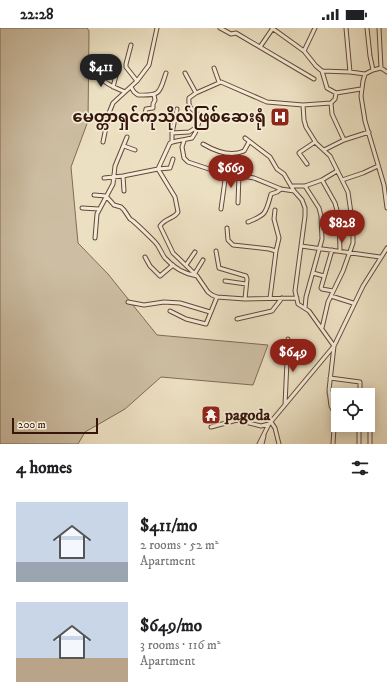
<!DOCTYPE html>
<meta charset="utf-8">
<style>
body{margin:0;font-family:"IM FELL DW Pica","Noto Sans Myanmar",serif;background:#f6f6f6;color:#202124;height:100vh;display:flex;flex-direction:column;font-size:15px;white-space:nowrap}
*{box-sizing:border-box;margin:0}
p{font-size:13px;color:#757577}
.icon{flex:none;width:22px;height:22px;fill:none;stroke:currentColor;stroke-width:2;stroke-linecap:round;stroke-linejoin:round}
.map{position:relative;height:416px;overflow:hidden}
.panel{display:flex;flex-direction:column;background:#fff;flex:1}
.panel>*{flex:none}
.buttons{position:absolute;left:331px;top:360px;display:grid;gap:8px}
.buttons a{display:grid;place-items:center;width:44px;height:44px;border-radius:0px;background:#fff;box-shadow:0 2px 10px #0003;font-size:20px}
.scale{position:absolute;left:12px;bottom:10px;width:86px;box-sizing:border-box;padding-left:4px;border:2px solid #361609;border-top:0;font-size:11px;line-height:14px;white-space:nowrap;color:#361609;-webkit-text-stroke:3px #f3ebd7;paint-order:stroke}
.price{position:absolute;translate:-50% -34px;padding:0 9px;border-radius:14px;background:#8f2418;color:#fff;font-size:13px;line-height:26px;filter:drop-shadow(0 1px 2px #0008)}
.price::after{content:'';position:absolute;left:50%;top:24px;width:12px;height:9px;margin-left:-6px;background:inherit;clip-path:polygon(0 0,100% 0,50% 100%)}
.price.on{background:#222;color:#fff}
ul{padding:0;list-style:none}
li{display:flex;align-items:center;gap:12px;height:100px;padding:0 16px}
li span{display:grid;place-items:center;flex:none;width:112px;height:80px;border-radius:0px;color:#555}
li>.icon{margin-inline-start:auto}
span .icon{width:48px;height:48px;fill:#fffc;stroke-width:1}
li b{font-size:17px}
h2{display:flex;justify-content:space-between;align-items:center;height:48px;padding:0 16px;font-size:17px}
.status{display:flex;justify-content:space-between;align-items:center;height:28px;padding:0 20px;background:#fff;direction:ltr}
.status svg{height:11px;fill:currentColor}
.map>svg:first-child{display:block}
</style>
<div class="status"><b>22:28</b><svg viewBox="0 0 49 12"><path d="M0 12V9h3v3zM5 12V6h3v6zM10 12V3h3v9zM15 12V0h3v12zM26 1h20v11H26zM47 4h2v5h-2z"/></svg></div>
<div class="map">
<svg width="387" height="416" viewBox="0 0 387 416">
<rect width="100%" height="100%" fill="#ece0c2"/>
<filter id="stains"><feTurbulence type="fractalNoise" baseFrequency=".005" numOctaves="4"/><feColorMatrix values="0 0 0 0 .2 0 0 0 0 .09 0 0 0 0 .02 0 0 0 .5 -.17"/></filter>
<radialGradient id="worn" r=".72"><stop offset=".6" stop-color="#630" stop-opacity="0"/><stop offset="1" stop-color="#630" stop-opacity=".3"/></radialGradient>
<path fill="#cdbea3" stroke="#826a56" d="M0 0H87L89 3 88 93 71 139 78 215 108 246 157 307 268 317 253 357 161 349 125 381 85 404 78 416H0Z"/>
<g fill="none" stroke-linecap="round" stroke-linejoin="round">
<g stroke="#644837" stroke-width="5">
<path id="minor" d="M220 0 231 6 236 5 314 51
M272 0 304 23 316 38 322 43 350 44 365 46 373 42 381 40 387 44
M346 0 350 44
M367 0 370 28 373 42
M379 0 381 40
M131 17 126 36V39L137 53
M260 19 273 0
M304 23 315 0
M94 38C103 56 107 56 125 64
M214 40 219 54
M185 45 196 65
M365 46 363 53 361 68 365 93 384 157 387 180
M113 59 118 40
M131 59 134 64 138 67C161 68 159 65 166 45
M336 65 361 61
M331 75 332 86 344 112
M303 77 304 92 306 99 316 115 330 128 348 164 353 199V215L343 243 328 274 322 300
M144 90 146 81 153 80V76L155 72 154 67
M172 105 189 104 197 99
M245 110 270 129 277 141 284 146 294 163 302 172 305 180V188L295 263 298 276 309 283 334 318 329 362 331 378 334 384V400L333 416
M184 113 182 119 184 130 188 134 215 143 254 150 281 161 294 163
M103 114 109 85 113 75 137 53 149 37 157 0
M172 114V105L177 81
M203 116C215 123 231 129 244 123L249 114
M124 118 135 122
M324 122 344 112 369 104
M173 131 170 140 158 141 175 169 178 184C174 191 165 190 160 198L173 225 197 248 208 264 212 267 217 269 245 271 297 270
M307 136 299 125 300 124 315 114
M123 148 124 163
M104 150 123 148 158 141 170 115C177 112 184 112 192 110 196 105 201 93 198 87 193 79 188 83 189 70L196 65 221 54 267 74 303 77 331 75 335 71 336 65 327 60 322 43
M322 152 335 175 339 190 340 223
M342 152 363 145 378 138
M293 158H305L322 152 337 143
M94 167 106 168 114 177 121 179 124 182 130 191 133 193C141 200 148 207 155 214 160 219 161 225 165 230 174 240 184 246 197 248
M238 175 239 147
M82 180 99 181
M221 181 226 145
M275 182 274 191 279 210 276 223
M248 194C266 187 266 185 271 166L277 164 281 161
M227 200 228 212 233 217 269 221 276 223 270 270
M95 210 97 186 113 156 115 138 127 109
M301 218 380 229
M332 222 321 260 322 261 333 263
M216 223 219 240 246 248 247 251 245 271
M145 229 150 238 160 248 173 237
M186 237 195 224
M195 245 203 232
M313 245 324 248
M225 253 246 256
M331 268 353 275
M128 274 144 277 164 274 180 275 210 284
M305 280 306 269 322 211 321 188 319 180 305 158
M170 283 186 291 206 296 217 269
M237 291 272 283 282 270
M330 350 360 354V367
M329 365 338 367
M285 377 288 311
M368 377 370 384V416
M271 394 275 400 279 416
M211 399 237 392 261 398 269 396
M259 416 269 396 334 318 363 258 387 220
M262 416 264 408
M359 416V397"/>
</g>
<use href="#minor" stroke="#f3ebd7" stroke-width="3"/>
</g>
<defs>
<g id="hospital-square" transform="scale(1)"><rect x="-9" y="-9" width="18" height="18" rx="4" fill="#8f2418" stroke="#f3ebd7"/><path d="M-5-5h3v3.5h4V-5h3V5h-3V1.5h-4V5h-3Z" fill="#fff"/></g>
<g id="temple-square" transform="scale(1)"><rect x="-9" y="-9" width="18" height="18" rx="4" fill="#8f2418" stroke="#f3ebd7"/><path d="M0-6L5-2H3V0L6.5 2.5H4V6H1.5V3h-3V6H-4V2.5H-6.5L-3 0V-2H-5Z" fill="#fff"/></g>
</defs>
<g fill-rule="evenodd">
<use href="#hospital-square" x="280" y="89"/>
<use href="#temple-square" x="211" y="387"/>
</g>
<g text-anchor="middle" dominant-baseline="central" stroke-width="3.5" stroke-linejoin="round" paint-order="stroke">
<g font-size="16" font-weight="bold" fill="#361609" stroke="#f3ebd7" text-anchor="end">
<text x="266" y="89">မေတ္တာရှင်ကုသိုလ်ဖြစ်ဆေးရုံ</text>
<text x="225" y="387" text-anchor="start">pagoda</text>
</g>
</g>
<rect width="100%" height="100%" filter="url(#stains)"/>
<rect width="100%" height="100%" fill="url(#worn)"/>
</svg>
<div class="buttons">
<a><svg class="icon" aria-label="locate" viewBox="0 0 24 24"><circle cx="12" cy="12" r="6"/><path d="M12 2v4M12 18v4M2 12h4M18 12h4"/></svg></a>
</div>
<div class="scale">200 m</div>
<b class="price on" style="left:101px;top:60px">$411</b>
<b class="price" style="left:231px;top:161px">$669</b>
<b class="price" style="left:342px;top:216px">$828</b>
<b class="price" style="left:293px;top:345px">$649</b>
</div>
<section class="panel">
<h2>4 homes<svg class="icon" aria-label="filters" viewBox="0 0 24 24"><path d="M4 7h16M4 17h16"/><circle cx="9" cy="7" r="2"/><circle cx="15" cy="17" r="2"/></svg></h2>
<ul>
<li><span style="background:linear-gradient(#c9d6e8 75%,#9aa5b1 0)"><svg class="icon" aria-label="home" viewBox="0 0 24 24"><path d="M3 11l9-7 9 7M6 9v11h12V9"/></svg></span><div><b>$411/mo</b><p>2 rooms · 52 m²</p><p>Apartment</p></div></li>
<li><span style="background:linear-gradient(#c9d6e8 70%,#b9a48a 0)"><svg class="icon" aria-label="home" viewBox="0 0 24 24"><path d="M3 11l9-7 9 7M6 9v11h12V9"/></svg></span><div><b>$649/mo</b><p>3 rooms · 116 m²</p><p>Apartment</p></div></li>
</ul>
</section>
